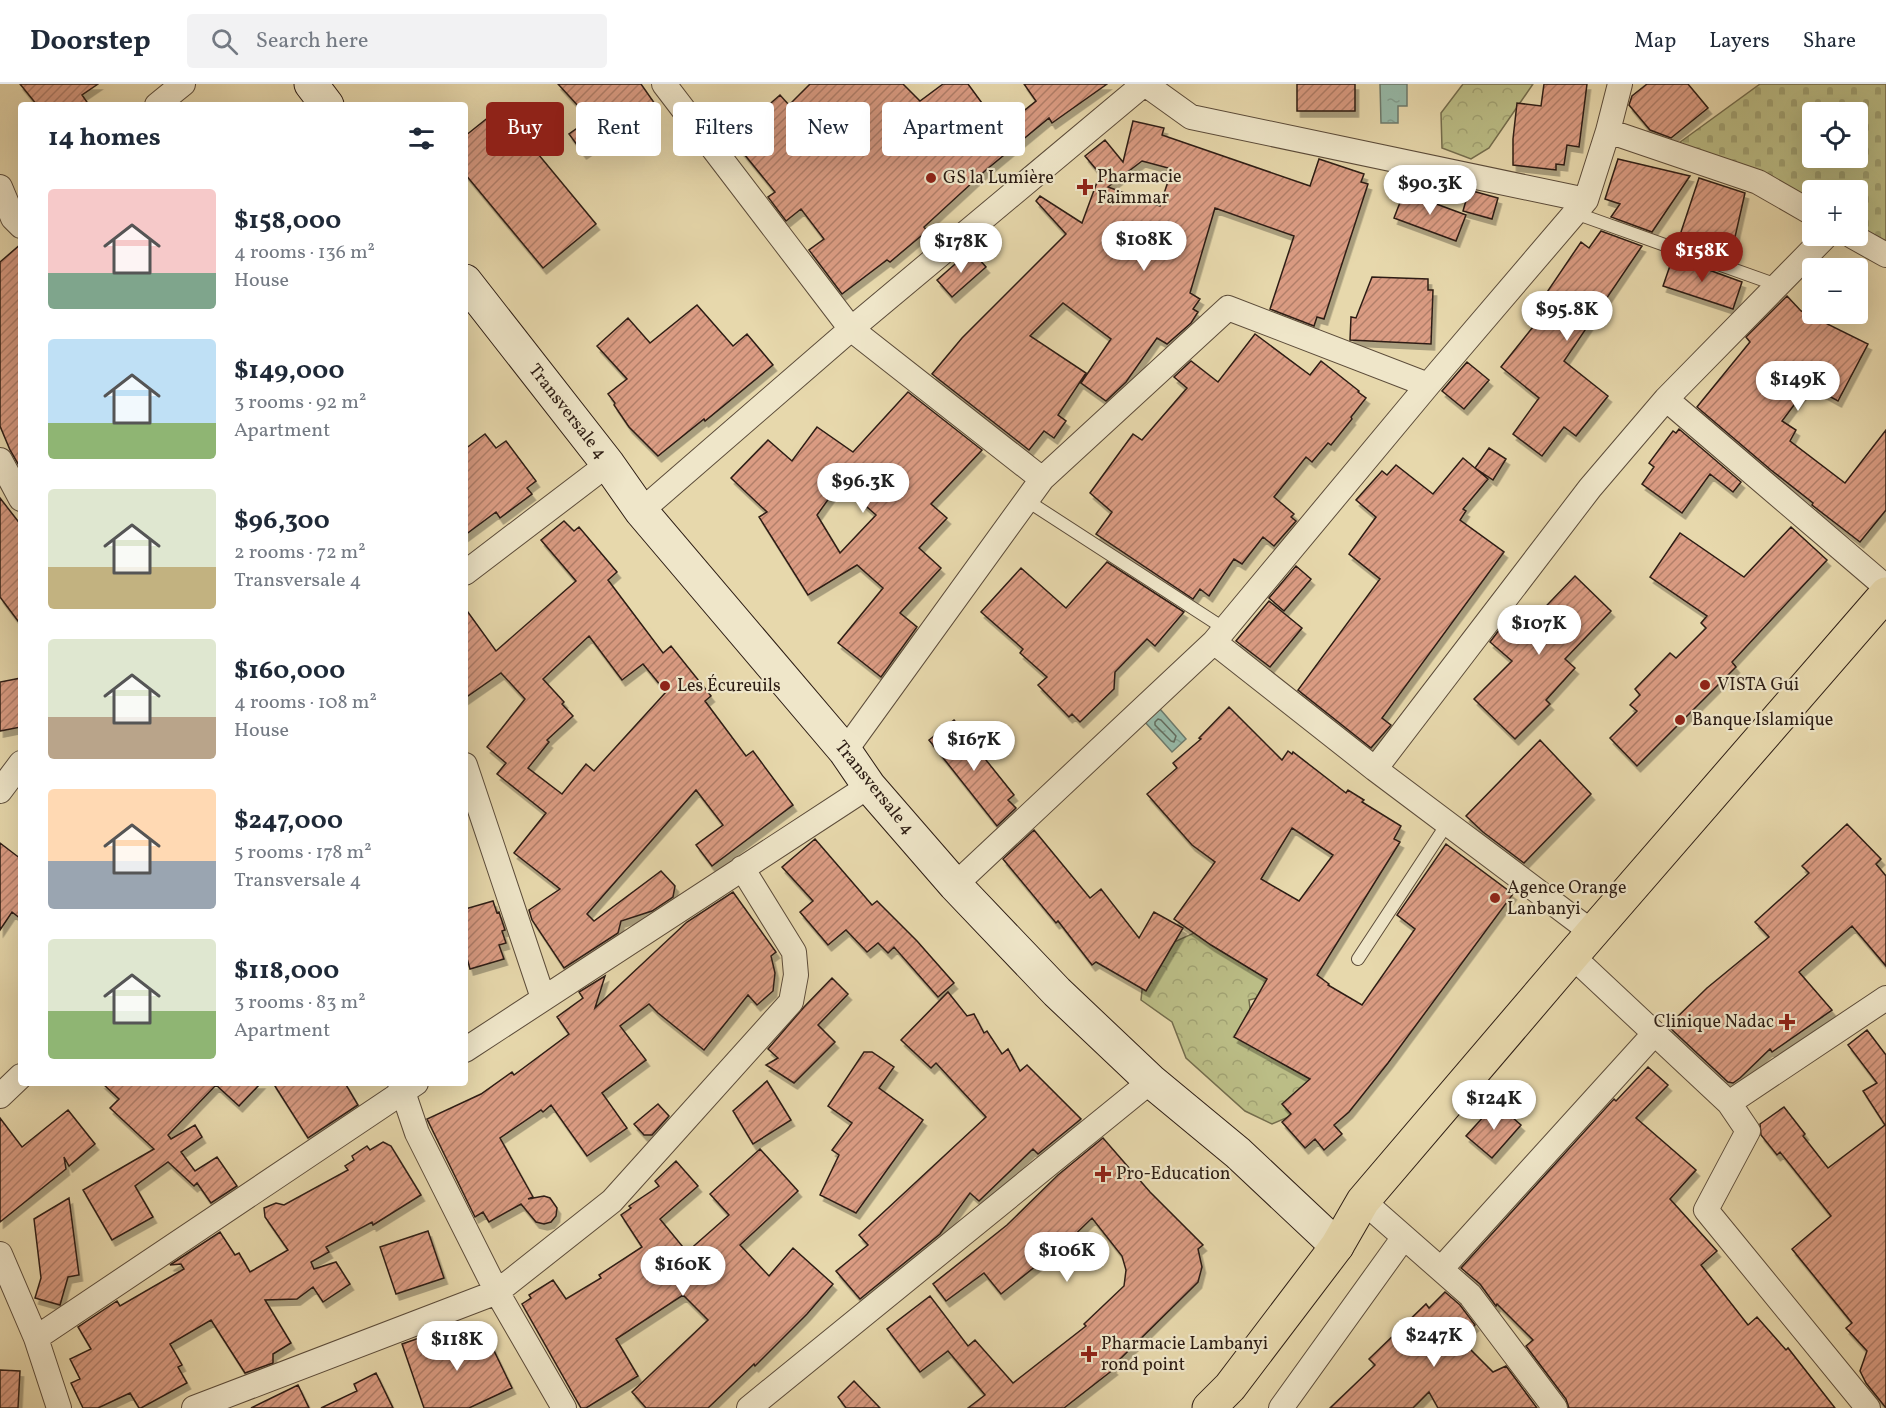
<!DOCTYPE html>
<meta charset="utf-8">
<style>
body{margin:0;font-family:Vollkorn,serif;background:#f2f2f3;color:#1f2937;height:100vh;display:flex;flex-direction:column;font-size:22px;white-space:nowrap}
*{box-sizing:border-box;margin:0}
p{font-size:20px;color:#747a83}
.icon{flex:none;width:33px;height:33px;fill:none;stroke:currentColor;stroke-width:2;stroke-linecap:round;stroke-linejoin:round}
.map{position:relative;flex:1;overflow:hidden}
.side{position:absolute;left:18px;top:18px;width:450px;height:984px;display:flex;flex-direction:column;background:#fff;border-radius:6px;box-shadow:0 6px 24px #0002}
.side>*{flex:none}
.top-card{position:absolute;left:486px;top:18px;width:570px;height:54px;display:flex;gap:12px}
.buttons{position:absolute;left:1802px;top:18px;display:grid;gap:12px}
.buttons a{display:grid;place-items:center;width:66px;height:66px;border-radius:6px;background:#fff;box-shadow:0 6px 24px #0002;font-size:30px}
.price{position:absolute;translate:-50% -51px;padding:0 14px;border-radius:21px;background:#fff;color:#222;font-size:20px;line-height:39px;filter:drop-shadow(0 2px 3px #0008)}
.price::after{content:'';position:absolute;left:50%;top:36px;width:18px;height:14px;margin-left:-9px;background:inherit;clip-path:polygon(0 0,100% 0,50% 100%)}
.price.selected{background:#8f2418;color:#fff}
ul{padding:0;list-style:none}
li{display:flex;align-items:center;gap:18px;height:150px;padding:0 30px}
li span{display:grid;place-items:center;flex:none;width:168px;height:120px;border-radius:6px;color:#555}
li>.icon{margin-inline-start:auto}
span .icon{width:72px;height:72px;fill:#fffc;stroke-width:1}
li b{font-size:26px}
h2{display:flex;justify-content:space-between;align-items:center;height:72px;padding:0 30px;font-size:26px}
.pill{padding:0 21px;border-radius:6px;background:#fff;box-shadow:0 6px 24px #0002;font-size:21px;line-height:54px}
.pill.selected{background:#8f2418;color:#fff}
header{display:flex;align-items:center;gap:36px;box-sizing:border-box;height:84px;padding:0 30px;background:#fff;border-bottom:2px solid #e0e1e3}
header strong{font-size:28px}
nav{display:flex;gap:33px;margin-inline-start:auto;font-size:21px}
.search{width:420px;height:54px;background:#f2f2f3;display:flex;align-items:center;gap:15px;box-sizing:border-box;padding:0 21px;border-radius:6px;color:#747a83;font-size:22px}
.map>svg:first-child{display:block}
</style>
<header>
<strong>Doorstep</strong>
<div class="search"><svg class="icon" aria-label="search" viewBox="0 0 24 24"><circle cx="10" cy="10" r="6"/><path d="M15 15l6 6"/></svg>Search here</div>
<nav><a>Map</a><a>Layers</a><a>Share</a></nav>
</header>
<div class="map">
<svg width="1886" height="1324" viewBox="0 0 1886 1324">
<defs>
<pattern id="forest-crowns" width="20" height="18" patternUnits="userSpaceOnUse" patternTransform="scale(1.5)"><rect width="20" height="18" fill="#bbbd86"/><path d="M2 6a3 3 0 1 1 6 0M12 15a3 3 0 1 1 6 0" fill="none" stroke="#a1a273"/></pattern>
<pattern id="cemetery-stones" width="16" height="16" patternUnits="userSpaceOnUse" patternTransform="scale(1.5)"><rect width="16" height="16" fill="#bbbd86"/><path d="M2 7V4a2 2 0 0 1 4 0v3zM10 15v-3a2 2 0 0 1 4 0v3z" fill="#a1a273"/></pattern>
<pattern id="water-ripples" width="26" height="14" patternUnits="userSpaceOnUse" patternTransform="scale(1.5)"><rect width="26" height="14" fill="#97baa9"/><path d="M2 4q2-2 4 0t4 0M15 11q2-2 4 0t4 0" fill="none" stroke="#829f91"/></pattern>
<pattern id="building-hatch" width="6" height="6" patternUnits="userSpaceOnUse" patternTransform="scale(1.5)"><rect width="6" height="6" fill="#db9c83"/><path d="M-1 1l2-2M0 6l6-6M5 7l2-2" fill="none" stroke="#b27f6a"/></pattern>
<filter id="shadow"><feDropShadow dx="3.5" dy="6" stdDeviation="0" flood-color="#0004"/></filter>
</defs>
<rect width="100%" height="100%" fill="#e7d8ac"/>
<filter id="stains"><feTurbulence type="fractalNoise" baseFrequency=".00333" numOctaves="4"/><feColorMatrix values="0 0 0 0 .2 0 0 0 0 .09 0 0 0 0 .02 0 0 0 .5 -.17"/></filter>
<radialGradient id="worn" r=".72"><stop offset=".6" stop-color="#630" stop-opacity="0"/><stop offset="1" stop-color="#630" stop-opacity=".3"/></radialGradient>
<path fill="url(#forest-crowns)" stroke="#746d4d" stroke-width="1.5" d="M1463 0H1533L1489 64 1471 75 1442 64 1441 29Z
M1205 844 1272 892 1269 911 1249 916 1254 955 1341 973 1291 1032 1272 1040 1245 1027 1186 974 1172 938 1141 916 1143 897 1165 862Z"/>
<path fill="url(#cemetery-stones)" stroke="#746d4d" stroke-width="1.5" fill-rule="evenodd" d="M1760 0H1886V171L1857 152V106H1812V129L1672 64ZM1812 28H1857V74H1812Z"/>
<path fill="url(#water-ripples)" stroke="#6d7b6d" stroke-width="1.5" d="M1380 0H1407V22H1398V39H1381Z
M1160 625 1186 655 1172 668 1145 638Z"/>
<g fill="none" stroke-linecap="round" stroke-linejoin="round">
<path stroke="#626c5e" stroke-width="1.5" d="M1158 635 1161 636 1176 652 1174 658 1171 657 1155 641V638Z"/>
</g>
<path fill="url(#building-hatch)" stroke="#2d1d14" stroke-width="1.5" fill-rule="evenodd" filter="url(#shadow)" d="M20 0H98L82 11 89 21H37Z
M558 0H641L655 20 583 69 569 50 590 35Z
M810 0H903L920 17 943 0H968L1001 45 1036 17 1024 0H1107L1052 39 1049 34 986 86 924 143 927 147 890 178 887 176 842 210 809 166 824 155 801 125 786 137 768 113 775 108 731 54 780 11 789 21Z
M1297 0H1355V27H1297Z
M1544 0H1587L1579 63 1567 61 1564 81 1556 80V86L1513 81V55L1517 19 1541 22Z
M1647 0H1688L1708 24 1671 54 1650 46 1629 21 1632 12Z
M500 24 596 140 543 184 465 90V52Z
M1133 37 1164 44 1162 51 1310 102 1319 75 1364 90 1361 98 1368 100 1324 235 1317 233 1314 242 1270 225 1294 152 1215 124 1190 209 1200 215 1193 225 1198 228 1191 239 1167 260 1157 254 1126 298 1106 317 1081 299 1111 255 1063 219 1030 252 1086 289 1058 331 1066 337 1054 354 1044 347 1029 366 932 290 962 254 1066 150 1036 117 1040 112 1082 139 1100 90 1085 72 1105 56 1123 78ZM1142 77 1172 85 1160 122 1108 103Z
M1618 75 1690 92 1652 148 1611 133 1620 120 1605 115Z
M1699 94 1745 109 1730 175 1678 157Z
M1469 106 1498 114 1492 135 1463 127Z
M1404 108 1466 131 1456 157 1394 134Z
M1601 147 1642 162 1564 277 1608 312 1576 352 1564 343 1542 372 1513 350 1539 314 1501 283 1549 223 1541 217 1581 158 1589 164Z
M21 160V385L10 366 0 342V178Z
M971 166 986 183 952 213 937 196Z
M1673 173 1742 198 1733 225 1663 202Z
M1372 193 1428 195V206H1433L1431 260 1350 256 1351 233 1356 234Z
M1787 212 1801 227 1868 260 1838 317 1809 301 1782 337 1796 346 1790 357 1845 399 1886 346V426L1860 458 1812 421 1813 419 1771 386 1697 323 1750 258 1746 253Z
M697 221 733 262 747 250 773 281 705 337 704 335 658 372 629 343 614 321 615 319 608 310 627 295 597 262 628 234 650 259Z
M1255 250 1310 291 1321 277 1359 307 1358 308 1366 314 1351 333 1352 335 1331 361 1328 359 1312 378 1306 373 1274 413 1294 430 1291 433 1296 437 1274 462 1263 453 1242 480 1234 475 1209 512 1200 505 1193 515 1096 450 1112 428 1090 409 1133 350 1142 356 1187 304 1174 293 1191 277 1218 298Z
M1467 278 1489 296 1464 325 1442 307Z
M908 308 982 366 931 420 947 434 919 464 941 484 900 529 917 543 881 593 838 559 883 504 857 481 808 511 759 433 767 428 731 394 768 356 792 377 817 343 853 368ZM840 399 876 431 840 469 817 431Z
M1679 345 1741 398 1733 408 1710 390 1682 429 1642 400 1654 383 1649 379 1673 347 1676 349Z
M485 350 496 364 506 357 536 397 527 404 532 410 500 434 496 428 465 451V365Z
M1489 364 1506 375 1493 396 1475 384Z
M1463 374 1488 395 1463 425 1466 427 1460 436 1504 468 1382 634 1391 641 1371 664 1298 606 1380 495 1349 470 1376 433 1356 416 1382 387 1387 391 1396 381 1433 410Z
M0 414 21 441V541L0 513Z
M564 437 574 447 579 443 617 488 608 496 663 569 671 562 711 612 705 617 746 672 753 667 793 721 712 782 696 761 723 741 696 706 587 830 594 837 661 787 675 802 673 813 652 827 621 837 618 849 564 884 532 836 529 826 560 805 514 769 546 729 497 690 506 679 487 663 525 615 501 589 465 614V524L496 567 576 497 541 456ZM589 552 622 596 643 580 666 608 594 687 586 680 562 710 528 684 549 658 547 656 573 632 562 620 564 618 543 595Z
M1791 443 1827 476 1732 578 1736 583 1637 682 1610 654 1637 627 1630 621 1640 611 1635 605 1670 569 1676 574 1706 544 1701 539 1707 532 1650 493 1680 449 1744 493Z
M1107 478 1184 528 1155 562 1147 555 1115 588 1114 605 1080 638 1072 630 1069 633 1038 601 1047 593 1020 569 1023 565 981 528 1021 484 1066 524Z
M1296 482 1311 495 1284 527 1269 514Z
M1575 492 1611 527 1565 575 1575 584 1546 616 1550 620 1515 655 1474 615 1512 577 1490 558 1512 529 1527 542Z
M1269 517 1302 544 1270 583 1236 557Z
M21 594V643L0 647V598Z
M1229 623 1282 676 1288 667 1292 670 1293 668 1346 709 1348 706 1364 716 1362 718 1401 742 1394 755 1400 758 1317 891 1329 900 1328 901 1362 921 1415 845 1397 831 1446 760 1513 810 1388 979 1349 1028 1334 1041 1342 1050 1324 1066 1315 1055 1305 1064 1282 1038 1291 1030 1282 1020 1310 995 1234 953 1267 895 1211 861 1174 835 1215 778 1192 761 1147 710 1177 684 1173 679 1201 655 1199 654ZM1292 744 1333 771 1299 817 1261 795Z
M954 636 1014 711 1008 716 1016 724 997 742 929 656Z
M1540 656 1591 710 1524 779 1483 748 1466 732Z
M1847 740 1881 775 1876 780 1886 792V882L1852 842 1799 888 1832 926 1772 968 1770 965 1740 994 1733 999 1728 998 1668 942 1707 904 1769 853 1755 838 1809 789 1802 782Z
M1034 746 1090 814 1101 805 1139 854 1154 828 1183 844 1146 907 1096 878 1092 881 1058 837 1056 839 1003 775Z
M815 755 872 821 877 817 917 857 954 899 938 913 894 863 888 869 878 859 867 868 846 846 828 861 800 828 813 817 782 783Z
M0 759 21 775V835L12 828 0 846Z
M733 808 776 868 771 872 775 889 773 907 757 921 748 911 704 966 658 929 649 920 620 942 646 976 602 1009 627 1044 587 1072 551 1021 543 1028 541 1026 500 1054 533 1113 528 1115 544 1112 550 1114 557 1124 556 1132 551 1138 544 1140 536 1138 521 1120 489 1138 483 1128 475 1133 427 1035 481 1010 512 988 514 991 569 950 557 933 583 914 579 908 605 892 595 924 687 838Z
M493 817 497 829 499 828 505 846 502 847 506 859 499 861 504 875 470 885 465 867V825Z
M832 894 848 910 818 941 835 958 794 999 766 981 778 974 768 965 804 923Z
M948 908 967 932 974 930 984 949 987 947 1002 970 1008 965 1020 987 1027 981 1081 1035 1038 1070 1033 1065 979 1117 970 1109 940 1150 860 1215 836 1187 868 1161 859 1151 986 1033 936 979 931 984 901 956Z
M1867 946 1886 971V1324L1866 1299 1860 1287 1867 1267 1846 1244 1852 1239 1792 1165 1831 1132 1780 1068 1777 1071 1761 1051 1760 1040 1784 1023 1805 1050 1803 1052 1828 1084 1885 1041 1863 1007 1877 999 1848 961Z
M864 968H872L894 983 879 1004 923 1036 856 1129 820 1111 839 1071 832 1066 852 1039 828 1022Z
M1648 983 1668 1001 1636 1034 1696 1086 1670 1115 1717 1167 1701 1181 1748 1241 1757 1233 1786 1266 1788 1264 1835 1324H1569L1566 1315 1526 1262 1533 1256 1497 1220 1496 1222 1480 1200 1461 1184 1614 1015 1616 1017Z
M767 997 791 1036 753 1060 733 1027Z
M102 999H261L239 1022 216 1001 168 1051 171 1055 195 1041 202 1053 181 1068 195 1087 217 1073 237 1102 211 1119 197 1099 194 1102 168 1078 135 1102 153 1133 112 1156 83 1106 154 1065 110 1024 119 1015Z
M273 999H345L358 1021 308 1054Z
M1496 1019 1521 1041 1492 1074 1466 1052Z
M658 1020 669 1032 652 1051H644L634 1040Z
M68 1026 95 1060 69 1082 64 1073 66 1085 0 1138V1034L22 1063Z
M1103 1054 1150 1108 1203 1161 1198 1165 1202 1183 1198 1198 1112 1283 1114 1285 1064 1324H968L985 1311 948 1267 920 1288 887 1245 930 1212 968 1262 975 1256 1013 1299 1086 1242 1084 1240 1124 1202 1126 1186 1122 1172 1092 1134 1058 1167 1057 1165 1001 1210 984 1189 946 1217 933 1200 1007 1141 1058 1091Z
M383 1058 391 1062 421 1111 373 1141 372 1138 326 1163 329 1168 311 1178 314 1185 336 1178 350 1200 323 1218 313 1203 297 1215 265 1216 291 1259 273 1270V1279L245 1289 211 1236 170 1260 182 1281 178 1283 187 1299 141 1324H139L130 1309 98 1324H83L71 1299 80 1295 70 1275 91 1265 78 1243 117 1217 120 1222 184 1185 181 1180 170 1181 220 1148 235 1171 239 1169 250 1188 288 1166 265 1133 264 1124 276 1119 284 1121 348 1086 345 1082 354 1076 352 1072 367 1062 370 1066Z
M760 1065 798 1107 740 1161 769 1192 793 1164 833 1200 807 1230 755 1282 754 1280 708 1324H646L632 1308 708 1236 683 1211 616 1255 638 1292 586 1324H581L522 1220 531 1214 529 1211 553 1196 566 1215 601 1194 599 1191 642 1163 621 1131 631 1124 629 1122 659 1102 655 1097 676 1077 698 1102 660 1135 687 1168 729 1131 710 1110Z
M69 1114 79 1191 68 1193 60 1221 35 1214 41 1194 34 1135Z
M428 1147 444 1194 396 1210 380 1163Z
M1445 1208 1460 1221 1475 1241 1460 1255 1493 1288 1506 1282 1537 1324H1438L1429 1308 1413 1324H1330L1375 1281 1369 1275 1426 1220 1429 1224Z
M484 1246 512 1304 469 1324H424L402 1260 425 1252 431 1270Z
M0 1286 20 1287 18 1324H0Z
M376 1289 393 1324H321L357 1307 354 1300Z
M854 1297 880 1324H846L838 1313Z
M298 1301 309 1324H251Z"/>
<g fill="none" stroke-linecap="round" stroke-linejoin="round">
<g stroke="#5c4c3a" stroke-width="14">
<path id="lane" d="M1575 129 1777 201
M1026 416 1225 545
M1358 875 1447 740"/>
</g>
<g stroke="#5c4c3a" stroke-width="26">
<path id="street" d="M664 0 851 245 1042 395
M1145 0 1191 33 1586 116
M157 21 183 0
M1608 47 1758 98 1812 129
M0 103 13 134 21 142
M1852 152 1886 171
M1666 315 1886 503
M0 376 21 415
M641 427 851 245 1144 0
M465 489 608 380
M1214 558 1375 685 1593 849
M845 667 1042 395 1228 224 1428 301
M465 681 543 914
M1375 685 1590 404 1666 315 1826 152
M0 707 21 679
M955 801 1214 558 1428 301 1586 116 1608 47 1620 0
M1572 872 1729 1019 1748 1047 1706 1126 1868 1324
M465 966 869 702
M400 999 417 1049 497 1208 564 1324
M0 1012 21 992
M1729 1019 1886 914
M1363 1117 1470 1211 1555 1324
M0 1170 36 1254 59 1324
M1441 1185 1654 950
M36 1254 416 999
M194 1324 497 1208 612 1117 791 918 796 891 794 868 742 784
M749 1324 1151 997
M1281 1324 1404 1153"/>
</g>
<g stroke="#2d1d14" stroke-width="35">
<path id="secondary" d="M311 0 327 21
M465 197 608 380 641 427 845 667 869 702 955 801 1057 908 1151 997 1238 1069 1337 1162"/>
</g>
<g stroke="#2d1d14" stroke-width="35">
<path id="primary" d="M1209 1324 1230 1303 1337 1162 1363 1117 1572 872 1886 510"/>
</g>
<use href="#lane" stroke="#efe6c9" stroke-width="12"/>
<use href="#street" stroke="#efe6c9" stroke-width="24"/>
<use href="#secondary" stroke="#efe6c9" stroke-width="33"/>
<use href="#primary" stroke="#e7d8ac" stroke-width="33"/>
</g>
<g fill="#8f2418" stroke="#efe6c9" stroke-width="2">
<circle cx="931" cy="94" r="6"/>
<path d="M1082 94h6v6h6v6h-6v6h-6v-6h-6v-6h6z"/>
<circle cx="1705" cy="601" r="6"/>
<circle cx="665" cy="602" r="6"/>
<circle cx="1680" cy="636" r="6"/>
<circle cx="1495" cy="814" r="6"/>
<path d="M1784 929h6v6h6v6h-6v6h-6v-6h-6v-6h6z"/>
<path d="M1100 1081h6v6h6v6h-6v6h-6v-6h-6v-6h6z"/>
<path d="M1086 1261h6v6h6v6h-6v6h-6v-6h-6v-6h6z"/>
</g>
<g text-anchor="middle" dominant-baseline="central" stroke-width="4.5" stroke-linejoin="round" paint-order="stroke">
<g font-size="18" fill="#2d1d14" stroke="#efe6c9" text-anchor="start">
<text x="1097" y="93">Pharmacie<tspan x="1097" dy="21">Faimmar</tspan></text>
<text x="943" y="94">GS la Lumière</text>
<text x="1717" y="601">VISTA Gui</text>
<text x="677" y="602">Les Écureuils</text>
<text x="1692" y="636">Banque Islamique</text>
<text x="1507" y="804">Agence Orange<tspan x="1507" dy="21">Lanbanyi</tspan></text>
<text x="1774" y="938" text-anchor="end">Clinique Nadac</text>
<text x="1116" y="1090">Pro-Education</text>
<text x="1101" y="1260">Pharmacie Lambanyi<tspan x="1101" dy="21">rond point</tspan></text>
</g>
<g font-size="18" fill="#2d1d14" stroke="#efe6c9">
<text transform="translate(567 328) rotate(52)">Transversale 4</text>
<text transform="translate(874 704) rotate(51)">Transversale 4</text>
</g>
</g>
<rect width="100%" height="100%" filter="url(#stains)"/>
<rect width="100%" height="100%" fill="url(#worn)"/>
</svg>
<div class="buttons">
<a><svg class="icon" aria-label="locate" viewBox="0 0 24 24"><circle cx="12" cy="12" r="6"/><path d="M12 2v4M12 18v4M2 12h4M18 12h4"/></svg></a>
<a>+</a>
<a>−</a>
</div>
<b class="price" style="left:1430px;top:132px">$90.3K</b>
<b class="price" style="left:1144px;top:188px">$108K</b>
<b class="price" style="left:961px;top:190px">$178K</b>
<b class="price selected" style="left:1702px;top:199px">$158K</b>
<b class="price" style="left:1567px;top:258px">$95.8K</b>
<b class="price" style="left:1798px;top:328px">$149K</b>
<b class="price" style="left:863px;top:430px">$96.3K</b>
<b class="price" style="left:1539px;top:572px">$107K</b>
<b class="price" style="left:974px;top:688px">$167K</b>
<b class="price" style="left:1494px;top:1047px">$124K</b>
<b class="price" style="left:1067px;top:1199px">$106K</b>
<b class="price" style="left:683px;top:1213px">$160K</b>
<b class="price" style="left:1434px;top:1284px">$247K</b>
<b class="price" style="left:457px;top:1288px">$118K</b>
<div class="top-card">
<a class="pill selected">Buy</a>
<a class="pill">Rent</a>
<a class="pill">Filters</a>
<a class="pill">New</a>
<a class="pill">Apartment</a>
</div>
<section class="side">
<h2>14 homes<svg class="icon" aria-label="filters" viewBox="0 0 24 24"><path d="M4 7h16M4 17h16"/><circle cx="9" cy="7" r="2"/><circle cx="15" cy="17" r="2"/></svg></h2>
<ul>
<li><span style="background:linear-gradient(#f6c9c9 70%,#7fa58c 0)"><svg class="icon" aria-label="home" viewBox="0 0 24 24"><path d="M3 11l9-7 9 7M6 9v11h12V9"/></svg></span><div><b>$158,000</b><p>4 rooms · 136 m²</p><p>House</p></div></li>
<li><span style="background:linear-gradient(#bfe0f5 70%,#8fb573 0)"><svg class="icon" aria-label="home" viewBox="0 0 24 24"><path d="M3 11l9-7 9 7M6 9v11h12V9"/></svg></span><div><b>$149,000</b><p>3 rooms · 92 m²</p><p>Apartment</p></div></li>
<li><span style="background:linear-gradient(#dfe7d0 65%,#c2b280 0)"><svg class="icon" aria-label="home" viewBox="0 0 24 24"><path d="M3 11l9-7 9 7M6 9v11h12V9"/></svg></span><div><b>$96,300</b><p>2 rooms · 72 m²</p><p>Transversale 4</p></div></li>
<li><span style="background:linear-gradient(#dfe7d0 65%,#b9a48a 0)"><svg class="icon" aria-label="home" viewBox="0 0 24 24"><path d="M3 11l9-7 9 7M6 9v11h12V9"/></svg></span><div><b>$160,000</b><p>4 rooms · 108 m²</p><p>House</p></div></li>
<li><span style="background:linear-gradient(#ffd9b3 60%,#9aa5b1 0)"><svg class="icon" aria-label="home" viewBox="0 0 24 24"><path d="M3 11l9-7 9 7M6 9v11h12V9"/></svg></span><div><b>$247,000</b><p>5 rooms · 178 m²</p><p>Transversale 4</p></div></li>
<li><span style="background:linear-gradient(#dfe7d0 60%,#8fb573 0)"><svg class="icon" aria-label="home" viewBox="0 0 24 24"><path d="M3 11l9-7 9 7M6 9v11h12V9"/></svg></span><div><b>$118,000</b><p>3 rooms · 83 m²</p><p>Apartment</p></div></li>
</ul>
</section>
</div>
